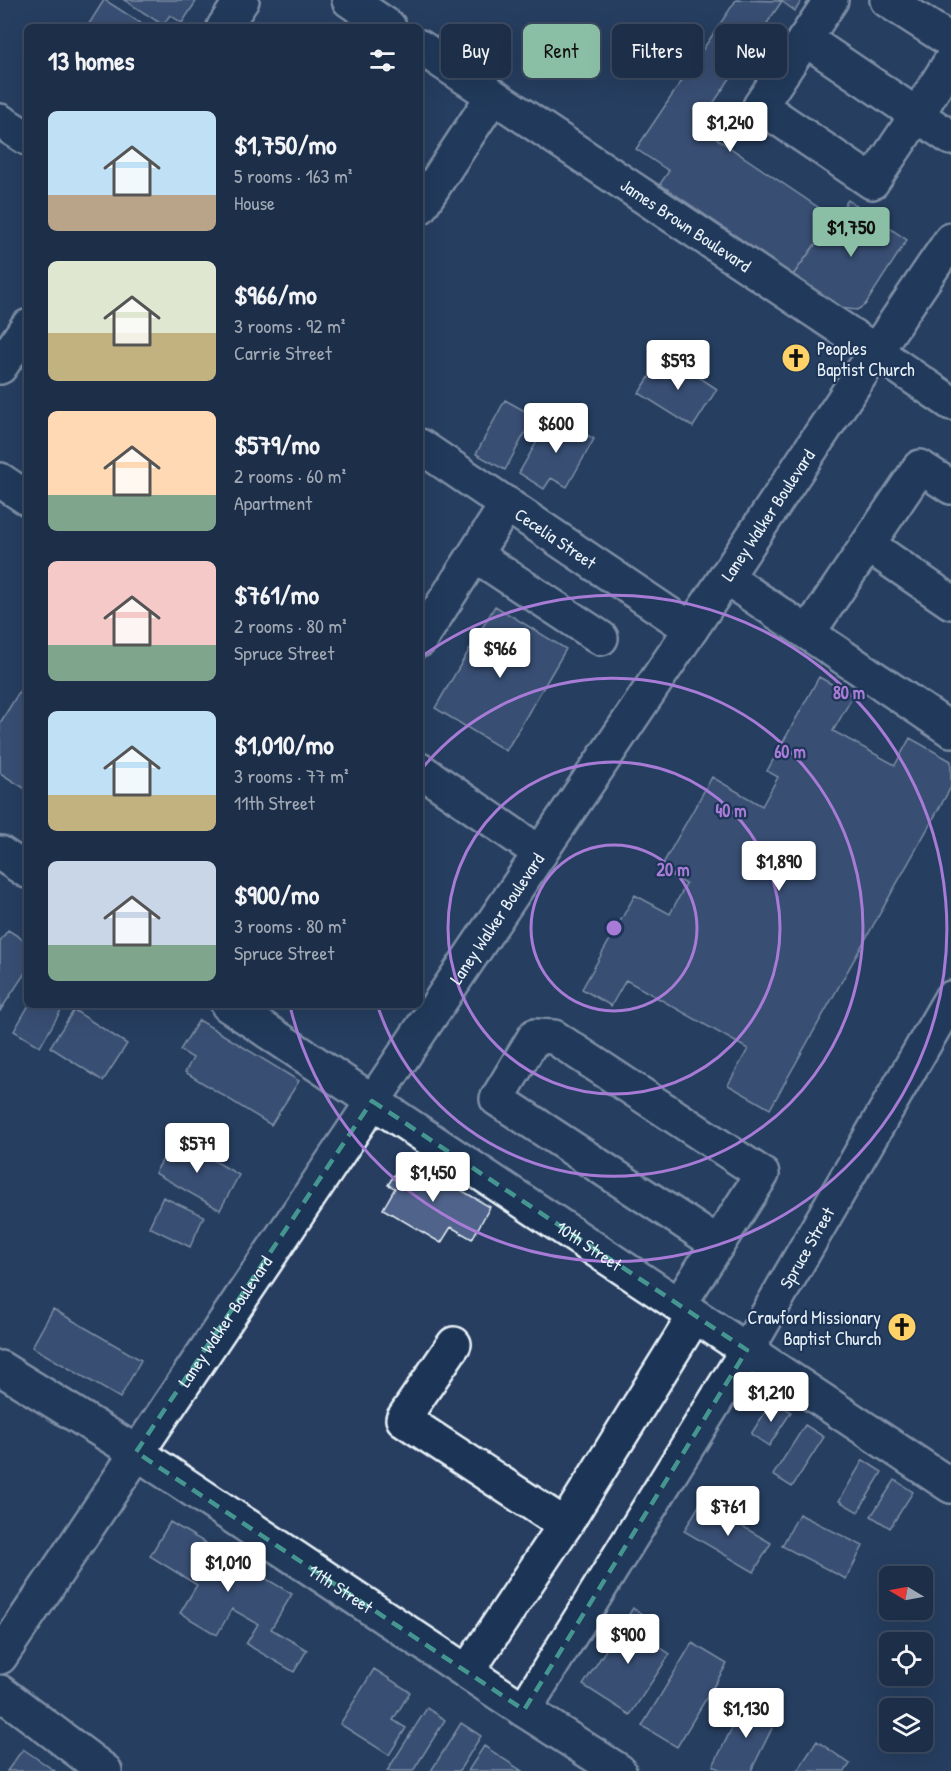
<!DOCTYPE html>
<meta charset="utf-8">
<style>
body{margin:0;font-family:"Patrick Hand",sans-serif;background:#253650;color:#f1f3f6;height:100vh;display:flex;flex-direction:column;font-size:22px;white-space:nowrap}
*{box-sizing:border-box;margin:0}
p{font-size:20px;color:#a0a8b4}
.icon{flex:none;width:33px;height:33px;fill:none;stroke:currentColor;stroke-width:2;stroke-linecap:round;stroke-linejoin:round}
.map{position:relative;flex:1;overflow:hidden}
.side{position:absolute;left:24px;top:24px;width:399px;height:984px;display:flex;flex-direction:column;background:#1d2e49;border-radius:9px;box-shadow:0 6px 24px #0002,0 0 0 2px #3b4a61}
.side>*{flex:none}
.banner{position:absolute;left:441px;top:24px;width:420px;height:54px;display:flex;gap:12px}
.needle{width:39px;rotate:280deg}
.controls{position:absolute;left:879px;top:1566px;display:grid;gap:12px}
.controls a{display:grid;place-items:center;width:54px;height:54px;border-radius:9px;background:#1d2e49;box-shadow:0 6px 24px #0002,0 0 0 2px #3b4a61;font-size:30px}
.price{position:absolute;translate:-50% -51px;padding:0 14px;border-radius:6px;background:#fff;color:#222;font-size:20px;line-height:39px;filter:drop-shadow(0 2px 3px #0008)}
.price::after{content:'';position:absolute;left:50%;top:36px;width:18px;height:14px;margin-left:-9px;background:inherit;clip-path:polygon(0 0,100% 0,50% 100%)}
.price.active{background:#8abfa5;color:#111}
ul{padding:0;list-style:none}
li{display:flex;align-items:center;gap:18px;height:150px;padding:0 24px}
li span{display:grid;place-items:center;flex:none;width:168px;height:120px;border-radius:9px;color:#555}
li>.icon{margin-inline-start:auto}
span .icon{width:72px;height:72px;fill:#fffc;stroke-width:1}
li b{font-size:26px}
h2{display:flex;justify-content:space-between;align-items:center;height:72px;padding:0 24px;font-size:26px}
.tag{padding:0 21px;border-radius:9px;background:#1d2e49;box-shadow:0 6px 24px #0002,0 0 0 2px #3b4a61;font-size:21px;line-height:54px}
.tag.active{background:#8abfa5;color:#111}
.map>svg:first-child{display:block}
</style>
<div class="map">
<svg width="951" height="1771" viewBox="0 0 951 1771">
<rect width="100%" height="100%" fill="#273e61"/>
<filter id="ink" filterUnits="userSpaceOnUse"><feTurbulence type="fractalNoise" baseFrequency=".0167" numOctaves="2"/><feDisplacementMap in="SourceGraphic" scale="12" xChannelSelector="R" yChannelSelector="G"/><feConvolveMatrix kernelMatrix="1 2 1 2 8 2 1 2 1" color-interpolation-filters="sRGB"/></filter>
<g filter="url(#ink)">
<path fill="#50648b" stroke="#e8f1f8" stroke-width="1.5" d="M104 0H105L147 27H87Z
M124 0H197L182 23 170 15 163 25Z
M736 0 782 1 698 126 834 218 793 275 660 184 669 171 636 149Z
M780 0H802L795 11Z
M848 200 907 240 865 305 857 310 838 308 793 275Z
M664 354 717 389 693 427 639 393Z
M505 400 534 416 505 470 476 454Z
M552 415 594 439 567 487 551 478 544 489 519 473Z
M495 606 566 649 506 751 435 708Z
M819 677 853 696 833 731 895 765 910 738 951 761V787L770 1109 728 1085 748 1049 626 980 611 1006 582 989 635 895 670 914 686 884 660 869 712 777 762 806 778 777 767 771Z
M27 679V790L0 773V723Z
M8 930 27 942V970L0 1011V941Z
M29 1005H64L40 1047 14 1031Z
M74 1010 127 1044 103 1081 50 1047Z
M199 1020 299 1081 271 1125 185 1072 193 1058 180 1050Z
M175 1138 239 1175 220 1210 155 1173Z
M405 1157 490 1207 472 1239 451 1227 441 1243 383 1209 395 1188 388 1185Z
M163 1197 204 1216 190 1247 149 1227Z
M53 1309 141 1360 120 1398 32 1347Z
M773 1400 791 1412 769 1446 751 1434Z
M805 1425 824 1437 792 1487 773 1475Z
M863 1460 882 1472 858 1512 839 1501Z
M895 1480 913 1492 890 1528 871 1516Z
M701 1502 771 1543 754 1572 684 1531Z
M799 1514 863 1546 846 1579 782 1546Z
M170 1522 292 1594 271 1629 307 1650 294 1672 246 1644 258 1624 232 1609 217 1635 180 1613 197 1585 150 1556Z
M633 1608 652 1621 643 1636 670 1654 630 1715 583 1685Z
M692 1643 727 1664 677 1747 642 1726Z
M374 1669 410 1692 393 1720 406 1728 389 1755 340 1724Z
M746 1700 778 1716 751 1771H722L713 1766Z
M427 1708 445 1720 413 1771H387Z
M461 1723 481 1736 459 1771H431Z
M817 1741 850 1764 845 1771H797Z
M484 1746 522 1771H468Z
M23 1749 55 1771H7Z"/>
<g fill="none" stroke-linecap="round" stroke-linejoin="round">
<g stroke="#e8f1f8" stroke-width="38">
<g id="minor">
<path d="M349 0 389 27"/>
<path d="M831 0 760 106 872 182 917 115 951 138"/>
<path d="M887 0 951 41"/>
<path d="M224 27 242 0"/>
<path d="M805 39 917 115 951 61"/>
<path id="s1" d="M420 47 875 351 951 403"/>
<path d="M0 121 27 138"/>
<path d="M420 207 493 96"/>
<path d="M0 367 27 327"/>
<path id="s2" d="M420 446 691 629"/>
<path d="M0 480 27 498"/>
<path d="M868 545 951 602"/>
<path d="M475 555 601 638"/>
<path d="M725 577 951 730"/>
<path d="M808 633 920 467 951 487"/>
<path d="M420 640 507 504"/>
<path d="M420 770 540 853"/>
<path d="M0 853 27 871"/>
<path id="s3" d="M228 1005 951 1486"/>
<path d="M679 1305 762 1174 554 1037 535 1036 497 1099 718 1244"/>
<path d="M454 1344 403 1419 565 1525"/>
<path id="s4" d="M136 1452 524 1710 619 1771"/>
<path d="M467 1672 565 1525 694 1317"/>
<path d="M0 1692 105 1771"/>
<path id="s5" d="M524 1710 747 1350 951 998"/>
</g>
</g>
<g stroke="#e8f1f8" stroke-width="38">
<g id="major">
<path d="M0 1368 136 1452"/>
<path id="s6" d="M0 1657C227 1314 460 974 689 632 777 502 862 370 951 240"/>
</g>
</g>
<use href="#minor" stroke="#1d3557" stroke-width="33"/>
<use href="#major" stroke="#1d3557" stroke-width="33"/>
</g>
</g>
<path d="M0 0H951V1771H0ZM372 1101 747 1350 524 1710 136 1452Z" fill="#273e61" fill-opacity=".55" fill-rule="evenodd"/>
<path fill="none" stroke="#459590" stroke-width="4.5" stroke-dasharray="12 8" stroke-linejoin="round" d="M372 1101 747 1350 524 1710 136 1452Z"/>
<g fill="none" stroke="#a77bd6" stroke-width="3">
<circle cx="614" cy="928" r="83"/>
<circle cx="614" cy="928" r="166"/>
<path d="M420 771A249 249 0 1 1 378 1007"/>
<path d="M421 657A333 333 0 1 1 290 1006"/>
</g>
<defs>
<g id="church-disc" transform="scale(1.5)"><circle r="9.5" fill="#ffd166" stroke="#1d3557"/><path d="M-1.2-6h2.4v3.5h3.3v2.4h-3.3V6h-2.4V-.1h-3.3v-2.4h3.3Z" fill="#111"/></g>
</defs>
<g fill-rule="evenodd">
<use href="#church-disc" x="796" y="358"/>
<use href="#church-disc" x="902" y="1327"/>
</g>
<g text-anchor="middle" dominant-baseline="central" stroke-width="4.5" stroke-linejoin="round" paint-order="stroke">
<g font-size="18" fill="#e8f1f8" stroke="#1d3557">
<text stroke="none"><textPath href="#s1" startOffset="320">James Brown Boulevard</textPath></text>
<text stroke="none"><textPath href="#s6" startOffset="1376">Laney Walker Boulevard</textPath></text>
<text stroke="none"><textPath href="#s2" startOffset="164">Cecelia Street</textPath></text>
<text stroke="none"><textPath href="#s6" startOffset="890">Laney Walker Boulevard</textPath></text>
<text stroke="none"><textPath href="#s3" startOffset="434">10th Street</textPath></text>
<text stroke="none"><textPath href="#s5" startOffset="542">Spruce Street</textPath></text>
<text stroke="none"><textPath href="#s6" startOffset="404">Laney Walker Boulevard</textPath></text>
<text stroke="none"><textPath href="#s4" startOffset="246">11th Street</textPath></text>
</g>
<g font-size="18" fill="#e8f1f8" stroke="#1d3557" text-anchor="start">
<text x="817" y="348">Peoples<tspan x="817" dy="21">Baptist Church</tspan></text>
<text x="881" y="1317" text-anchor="end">Crawford Missionary<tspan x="881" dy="21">Baptist Church</tspan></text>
</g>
</g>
<circle cx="614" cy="928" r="9" fill="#a77bd6" stroke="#1d3557" stroke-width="3"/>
<g font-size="18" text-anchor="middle" font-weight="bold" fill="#a77bd6" stroke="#1d3557" stroke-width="4.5" stroke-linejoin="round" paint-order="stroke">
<text x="849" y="699">80 m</text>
<text x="790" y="758">60 m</text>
<text x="731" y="817">40 m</text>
<text x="673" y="876">20 m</text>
</g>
</svg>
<div class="controls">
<a><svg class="needle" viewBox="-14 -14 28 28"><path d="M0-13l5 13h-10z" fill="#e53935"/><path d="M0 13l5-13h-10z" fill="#a0a8b4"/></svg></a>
<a><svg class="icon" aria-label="locate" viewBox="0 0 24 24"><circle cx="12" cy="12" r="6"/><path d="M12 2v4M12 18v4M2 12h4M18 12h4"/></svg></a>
<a><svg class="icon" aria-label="layers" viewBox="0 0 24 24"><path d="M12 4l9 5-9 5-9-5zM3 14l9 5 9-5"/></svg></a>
</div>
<b class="price" style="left:730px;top:153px">$1,240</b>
<b class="price active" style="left:851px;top:258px">$1,750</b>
<b class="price" style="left:678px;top:391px">$593</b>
<b class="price" style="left:556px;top:454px">$600</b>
<b class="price" style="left:500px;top:679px">$966</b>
<b class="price" style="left:779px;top:892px">$1,890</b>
<b class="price" style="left:197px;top:1174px">$579</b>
<b class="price" style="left:433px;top:1203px">$1,450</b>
<b class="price" style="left:771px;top:1423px">$1,210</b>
<b class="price" style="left:728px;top:1537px">$761</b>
<b class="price" style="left:228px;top:1593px">$1,010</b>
<b class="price" style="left:628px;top:1665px">$900</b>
<b class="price" style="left:746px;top:1739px">$1,130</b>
<div class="banner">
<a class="tag">Buy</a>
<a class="tag active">Rent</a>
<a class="tag">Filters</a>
<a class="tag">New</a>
</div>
<section class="side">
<h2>13 homes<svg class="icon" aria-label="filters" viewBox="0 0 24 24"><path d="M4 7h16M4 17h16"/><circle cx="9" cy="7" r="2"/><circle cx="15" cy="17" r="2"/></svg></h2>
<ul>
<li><span style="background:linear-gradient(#bfe0f5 70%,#b9a48a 0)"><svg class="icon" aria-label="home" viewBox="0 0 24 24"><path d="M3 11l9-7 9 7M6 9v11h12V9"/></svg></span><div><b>$1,750/mo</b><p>5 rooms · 163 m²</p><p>House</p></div></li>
<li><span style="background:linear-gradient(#dfe7d0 60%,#c2b280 0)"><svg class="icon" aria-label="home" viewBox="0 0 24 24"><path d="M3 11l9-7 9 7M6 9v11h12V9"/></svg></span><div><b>$966/mo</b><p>3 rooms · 92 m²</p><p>Carrie Street</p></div></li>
<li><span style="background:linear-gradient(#ffd9b3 70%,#7fa58c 0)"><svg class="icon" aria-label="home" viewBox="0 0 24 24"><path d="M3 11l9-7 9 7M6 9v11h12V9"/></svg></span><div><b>$579/mo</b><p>2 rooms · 60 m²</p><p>Apartment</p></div></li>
<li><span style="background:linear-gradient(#f6c9c9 70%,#7fa58c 0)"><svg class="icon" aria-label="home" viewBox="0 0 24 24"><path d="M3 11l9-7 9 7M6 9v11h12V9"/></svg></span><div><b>$761/mo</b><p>2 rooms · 80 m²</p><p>Spruce Street</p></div></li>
<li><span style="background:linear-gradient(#bfe0f5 70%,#c2b280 0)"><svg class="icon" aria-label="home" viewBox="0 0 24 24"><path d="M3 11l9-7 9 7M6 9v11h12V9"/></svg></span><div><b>$1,010/mo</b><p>3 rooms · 77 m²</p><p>11th Street</p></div></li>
<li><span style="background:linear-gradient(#c9d6e8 70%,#7fa58c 0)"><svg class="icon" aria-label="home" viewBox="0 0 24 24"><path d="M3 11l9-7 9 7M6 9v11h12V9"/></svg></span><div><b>$900/mo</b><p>3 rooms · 80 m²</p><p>Spruce Street</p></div></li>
</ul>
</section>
</div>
